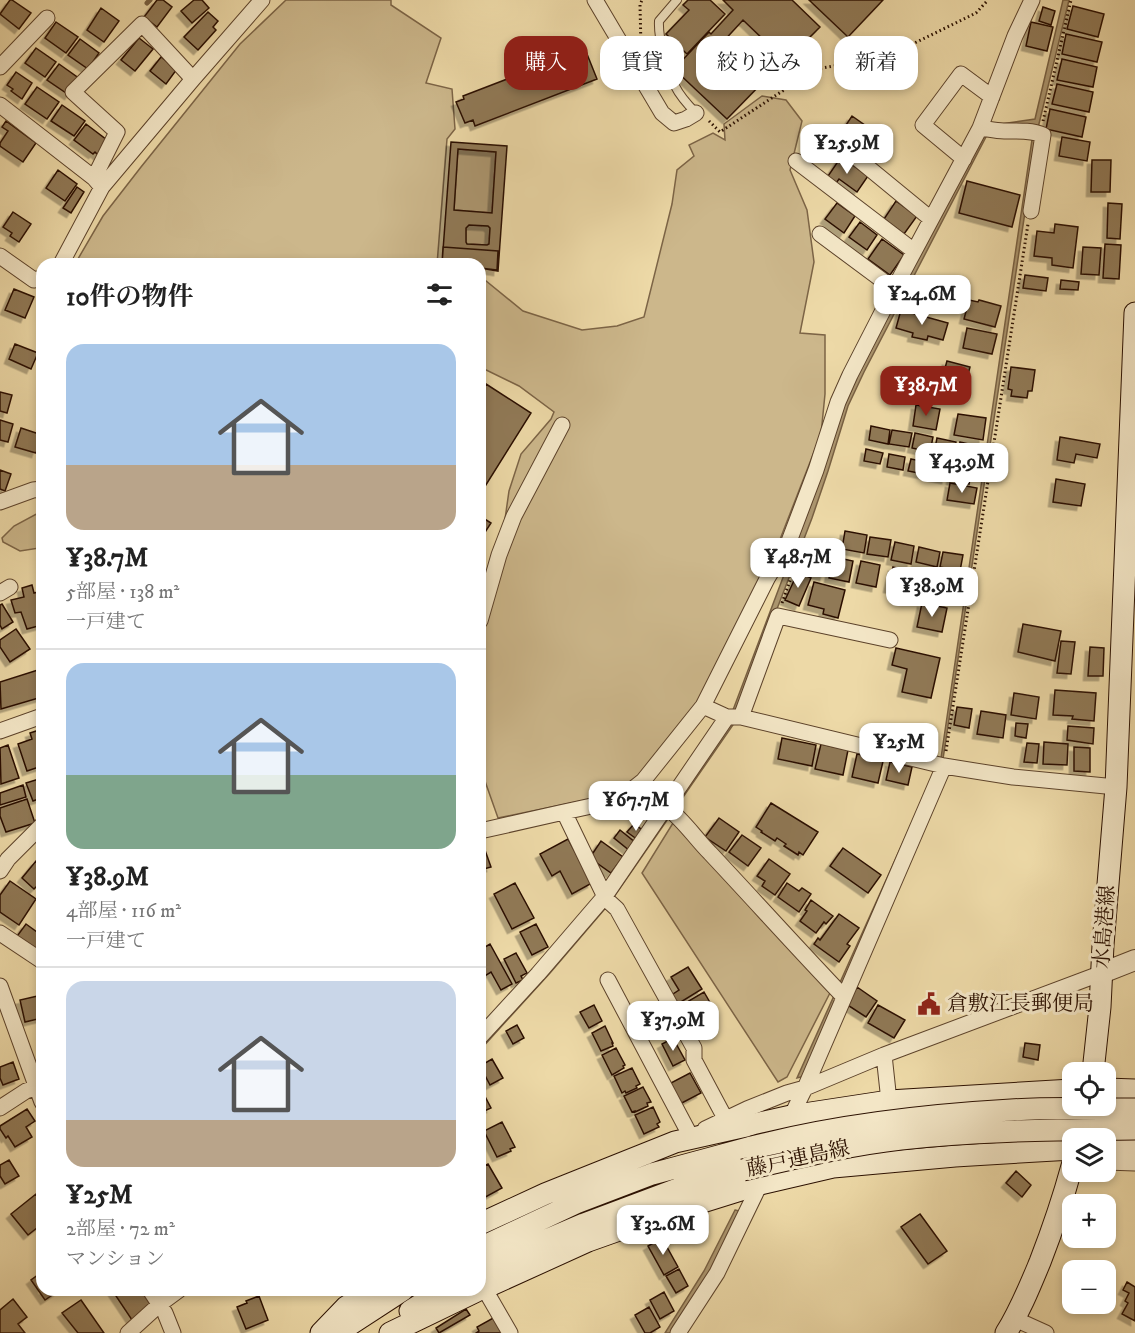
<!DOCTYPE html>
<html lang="ja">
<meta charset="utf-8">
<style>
body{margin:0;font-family:"IM FELL DW Pica","Noto Serif JP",serif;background:#f6f6f6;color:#222;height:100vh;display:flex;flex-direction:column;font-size:22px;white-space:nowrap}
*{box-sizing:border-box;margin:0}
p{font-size:20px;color:#767676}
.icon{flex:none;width:33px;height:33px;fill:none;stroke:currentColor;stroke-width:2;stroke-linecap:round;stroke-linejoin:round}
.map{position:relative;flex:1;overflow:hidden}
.panel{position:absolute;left:36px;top:258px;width:450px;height:1038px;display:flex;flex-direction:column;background:#fff;border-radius:18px;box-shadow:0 3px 9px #0003}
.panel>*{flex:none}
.guide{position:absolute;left:504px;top:36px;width:540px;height:54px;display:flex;gap:12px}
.tools{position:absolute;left:1062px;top:1062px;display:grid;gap:12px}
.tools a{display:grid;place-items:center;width:54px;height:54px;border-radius:12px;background:#fff;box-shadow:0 3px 9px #0003;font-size:30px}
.price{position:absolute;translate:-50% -51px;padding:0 14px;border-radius:12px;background:#fff;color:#222;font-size:20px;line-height:39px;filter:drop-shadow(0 2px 3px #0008)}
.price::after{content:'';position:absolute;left:50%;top:36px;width:18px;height:14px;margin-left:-9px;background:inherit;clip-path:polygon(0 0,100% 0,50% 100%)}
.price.on{background:#8f2418;color:#fff}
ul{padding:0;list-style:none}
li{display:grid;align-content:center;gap:12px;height:318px;padding:0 30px}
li+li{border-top:2px solid #e0e0e0}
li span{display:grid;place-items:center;height:186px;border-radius:18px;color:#555}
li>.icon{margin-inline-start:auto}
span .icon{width:108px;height:108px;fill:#fffc;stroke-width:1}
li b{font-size:26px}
h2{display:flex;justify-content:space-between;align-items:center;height:72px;padding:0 30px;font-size:26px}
.chip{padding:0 21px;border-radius:18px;background:#fff;box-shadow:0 3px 9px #0003;font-size:21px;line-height:54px}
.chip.on{background:#8f2418;color:#fff}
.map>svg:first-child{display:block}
</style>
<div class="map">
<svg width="1135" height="1333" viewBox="0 0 1135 1333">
<defs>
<filter id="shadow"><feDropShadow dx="-4.5" dy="4.5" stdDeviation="0" flood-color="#0004"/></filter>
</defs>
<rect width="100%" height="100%" fill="#edd9a7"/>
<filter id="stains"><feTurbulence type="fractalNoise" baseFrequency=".00333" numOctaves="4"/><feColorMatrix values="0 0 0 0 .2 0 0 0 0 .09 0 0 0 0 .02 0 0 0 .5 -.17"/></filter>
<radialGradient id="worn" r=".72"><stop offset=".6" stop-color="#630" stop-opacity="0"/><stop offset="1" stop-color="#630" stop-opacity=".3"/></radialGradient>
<path fill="#ccb78b" stroke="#7c6446" stroke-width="1.5" d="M286 0H391V5L441 38 426 83 452 89 455 129 447 139 437 264H75L103 216 141 167 240 44Z
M762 96 786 100 802 121 790 170 807 210 814 262 800 333 825 335V394L821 434 779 542 696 709 640 778 619 793 498 818 480 767V645L502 556 505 519 509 491 521 454 551 419 554 412 519 386 480 367V276L523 311 582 330 617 326 644 317 672 204 677 170 694 156 689 145 713 133 725 140 724 124Z
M42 511V555L39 548 20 551 3 542 2 538 14 526Z
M673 823 831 991 787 1077 778 1082 642 873Z"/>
<path fill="#ab956e" stroke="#786042" stroke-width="1.5" d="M1063 0H1069L1037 132 943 759 805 1076 797 1078 941 758 1034 126 987 135 864 372 848 406 828 471 812 518 738 710 735 722 609 904 550 973 480 1050V1042L546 970 733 710 824 469 843 404 982 133 994 125 1035 119Z
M458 149 496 152 492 213 454 210Z
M469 225 488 226 490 228 489 244 487 245 467 244 466 242V228Z
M735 1210 744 1212 674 1333H665L704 1271Z"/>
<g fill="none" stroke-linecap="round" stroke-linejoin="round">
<path stroke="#786042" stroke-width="5" d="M147 3 150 0"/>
</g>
<path fill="#907957" stroke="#2b1000" stroke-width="1.5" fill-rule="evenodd" filter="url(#shadow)" d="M10 0H12L31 13 19 29 0 14Z
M157 0H163L172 7 157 27 144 17Z
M194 0H202L209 8 192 23 181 11Z
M688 0H710L725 14 687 54 666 34 689 10 683 5Z
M723 0H792L820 27 807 40 816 48 806 57 802 53 791 66 743 20 721 44 762 83 727 119 674 69 709 32 711 34 733 10Z
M809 0H883L848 37Z
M1073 6 1104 14 1098 37 1067 29Z
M1043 7 1055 11 1051 25 1039 21Z
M101 8 119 21 104 42 87 30Z
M208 12 218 21 213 27 216 30 198 50 184 37Z
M56 22 78 37 66 53 45 38Z
M1031 22 1053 27 1047 51 1026 46Z
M1066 34 1102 42 1097 62 1062 54Z
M139 38 153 49 135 71 121 60Z
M80 39 99 53 88 69 68 55Z
M36 48 56 62 45 77 25 63Z
M585 49 597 79 475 126 473 120 465 123 456 102 464 99 463 96Z
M161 57 177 69 166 84 150 71Z
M1062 59 1097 67 1093 87 1057 80Z
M59 64 80 79 69 95 47 80Z
M16 72 32 83 22 99 11 91 13 89 7 85Z
M1057 84 1093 92 1089 112 1052 104Z
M37 87 59 102 47 119 25 104Z
M62 105 85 121 74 136 51 121Z
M1050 109 1086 117 1082 137 1046 129Z
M852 116 869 128 856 145 840 134Z
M6 121 36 143 23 162 0 146V143L8 131 2 127Z
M86 124 107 140 98 155 95 152 93 154 74 140Z
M1062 137 1090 142 1087 161 1059 156Z
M451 142 507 146 498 271 480 268 497 270 498 251 443 247 442 264ZM458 149 496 152 492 213 454 210ZM469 225 488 226 490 228 489 244 487 245 467 244 466 242V228Z
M841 157 868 176 857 192 839 179 834 186 826 179Z
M1092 160H1111L1110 192H1091Z
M58 170 77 184 65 201 46 188Z
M967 181 1020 195 1012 227 959 213Z
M77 187 84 192 71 213 63 208Z
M896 201 917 216 904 234 884 219Z
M837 203 855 216 844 233 825 219Z
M1108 203 1122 204 1120 239 1107 238Z
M13 212 31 224 19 242 10 236 12 233 3 227Z
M860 222 877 235 867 250 849 237Z
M1055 224 1078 227 1073 268 1052 265V258L1034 256 1037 231 1054 233Z
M882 239 904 255 890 275 868 259Z
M1105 244 1121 245 1119 279 1103 278Z
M443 247 498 251 497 270 480 268V264H442Z
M1083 247 1101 248 1099 275 1081 274Z
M1025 275 1048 278 1046 291 1023 288Z
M1061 280 1079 282 1078 290 1060 289Z
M14 289 34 297 25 318 5 310Z
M969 300 978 302 979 300 1001 306 995 327 964 319Z
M901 310 948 323 943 340 928 336 927 340 912 337 913 333 896 328Z
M967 328 997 334 992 354 963 348Z
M15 344 38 353 31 369 9 359Z
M947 361 970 367 964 389 941 382Z
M1011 367 1035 370 1032 391H1028L1027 398 1011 396 1012 390 1008 389Z
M486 384 531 413 484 488 480 486V394Z
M0 392 12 395 7 413 0 411Z
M916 405 940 409 936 430 913 426Z
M958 414 986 418 983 440 954 435Z
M0 420 13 424 8 442 0 440Z
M871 426 890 430 888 444 869 440Z
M21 428 42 435 36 453 15 447Z
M892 430 912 433 909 447 889 444Z
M915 433 933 437 930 452 912 448Z
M1060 437 1100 444 1097 458 1076 454 1074 463 1057 460Z
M937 438 956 442 953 457 934 453Z
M960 442 978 446 976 459 957 456Z
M866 449 883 453 880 464 864 461Z
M889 454 905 457 903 470 887 467Z
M911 459 926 462 924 474 908 471Z
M932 463 948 466 946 479 930 476Z
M954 466 972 470 969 484 951 480Z
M0 470 11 474 5 491 0 489Z
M1056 479 1085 484 1081 506 1053 502Z
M950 483 977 488 974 504 947 500Z
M480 516 491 523 480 540Z
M845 531 867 535 864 553 842 549Z
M870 537 891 540 888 557 867 554Z
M895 542 914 546 911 564 891 560Z
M919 547 940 552 937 567 916 562Z
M810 552 829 557 824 576 805 571Z
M943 552 963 555 960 571 940 567Z
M834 557 853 561 849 582 829 578Z
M861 561 880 565 876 587 856 583Z
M893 567 928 575 923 596 888 588Z
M798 572 811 578 799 606 785 600Z
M932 578 954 583 949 602 928 597Z
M814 582 845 590 838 618 823 614 824 609 808 605Z
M32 585 34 593 42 591V625L27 629 21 612 15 613 11 600 24 597 22 588Z
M922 603 947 608 942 632 917 627Z
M2 604 13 622 2 629 0 625V605Z
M1023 624 1061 631 1055 661 1018 652Z
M16 629 30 649 10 662 0 647V640Z
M1061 641 1075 642 1071 674 1057 673Z
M1090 647 1104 648 1103 676H1088Z
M896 648 940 658 931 698 902 692 907 669 892 665Z
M41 669 42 689 40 690 42 697 1 709 0 682Z
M1055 690 1096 693 1094 721 1072 719 1073 716 1053 715Z
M1014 693 1039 697 1036 719 1011 715Z
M957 707 972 709 969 728 954 725Z
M981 711 1006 715 1003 738 977 734Z
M1016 723 1028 724 1026 738 1015 736Z
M1068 726 1094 728 1093 744 1067 740Z
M42 729V766L27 771 18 744 32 739 30 733Z
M782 738 816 745 812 766 778 759Z
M1044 742 1068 744 1067 765 1043 764Z
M1027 743 1039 744 1037 763 1024 762Z
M821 744 848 750 843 775 815 769Z
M8 745 19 778 1 784 0 748Z
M1074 747 1090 748V772L1074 771Z
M857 754 871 757 872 754 884 757 878 783 852 777Z
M890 762 912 767 908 785 886 780Z
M42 778V800L41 798 33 801 26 783Z
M23 785 26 797 0 805V793Z
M27 799 35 823 6 832 0 816V808Z
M771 803 818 832 803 855 799 852 798 855 784 846 786 844 777 838 775 841 761 832 762 831 756 827Z
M719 818 739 832 726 851 705 837Z
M634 824 644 831 638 840 627 832Z
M620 830 636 843 630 851 614 838Z
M742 835 761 848 748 866 729 852Z
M481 839 491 867 480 870V840Z
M568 839 592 883 572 894 560 871 552 876 540 854Z
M601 841 623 857 611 873 587 856 591 851 593 853Z
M843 848 881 875 868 893 830 866Z
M769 859 790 874 775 895 762 886 765 881 757 876Z
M36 861 42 866V881L34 889 22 878Z
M10 881 36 899 19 925 0 912V895Z
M515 883 534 918 512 929 494 894Z
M787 883 799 891 802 888 811 894 799 912 778 897Z
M811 900 833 916 826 924 824 922 816 933 800 921 807 911 805 910Z
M839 914 859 928 847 944 850 946 839 962 814 944 818 938 820 940Z
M26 924 41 935 38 940 42 943 35 953 15 939Z
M536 924 548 947 532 955 520 932Z
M490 944 512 984 501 990 491 972 480 979V950Z
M516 953 527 973 521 976 523 980 516 983 504 959Z
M688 967 702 989 676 1005 670 996 679 990 671 977Z
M857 987 877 1001 866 1017 846 1004Z
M704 992 716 1013 699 1022 687 1002Z
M42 995V1018L25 1022 20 1000Z
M594 1005 602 1021 589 1028 580 1012Z
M878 1005 905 1020 894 1038 868 1023Z
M657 1006 668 1027 652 1035 641 1015Z
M517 1025 524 1038 513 1044 506 1031Z
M605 1026 613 1043H612L613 1046 601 1051 592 1033Z
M673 1038 685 1060 673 1066 662 1044Z
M1025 1043 1040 1045 1038 1060 1023 1057Z
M616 1048 625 1065 623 1066 624 1068 612 1075 602 1055Z
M492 1059 503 1078 490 1085 480 1066Z
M13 1062 19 1079 3 1085 0 1078V1067Z
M632 1068 640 1084 636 1086 637 1088 626 1093 625 1091 622 1093 614 1076Z
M690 1073 701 1093 678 1105 667 1085Z
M480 1087 491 1108 480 1113Z
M643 1087 651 1102 647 1103 648 1106 635 1112V1111L632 1112 624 1096Z
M653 1107 660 1122 657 1124 659 1127 644 1134 635 1115Z
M27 1109 35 1121 26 1127 32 1137 15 1147 8 1136 6 1138 0 1129V1126Z
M502 1122 515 1147 510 1149 511 1151 497 1157 484 1131Z
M9 1160 19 1176 5 1184 0 1176V1165Z
M488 1164 502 1188 480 1200V1168Z
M1016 1171 1031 1185 1022 1197 1006 1183Z
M36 1194 42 1202V1224L28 1235 11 1214Z
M920 1214 947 1251 928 1264 901 1227Z
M662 1238 678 1267 664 1275 648 1246Z
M679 1269 688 1286 676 1293 666 1276Z
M42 1272V1290L58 1291 45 1300 31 1280Z
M1127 1282 1135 1287V1321L1122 1314 1128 1303 1125 1301 1129 1293 1123 1290Z
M112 1290H142L153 1304 132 1320Z
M664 1292 674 1311 660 1319 650 1300Z
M259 1296 268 1320 246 1329 237 1307 247 1303 246 1301Z
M13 1299 27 1317 18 1324 25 1333H0V1310Z
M81 1300 104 1333H78L62 1313Z
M649 1307 660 1327 650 1333H645L635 1315Z
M466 1309 470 1315 439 1333 436 1328Z
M495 1317 504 1333H476L479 1331 477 1327Z"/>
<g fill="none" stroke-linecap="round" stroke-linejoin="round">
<g stroke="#5c422a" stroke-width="10">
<path id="service" d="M677 0 659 21C658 38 667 72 675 86 680 96 688 105 696 113"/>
</g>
<g stroke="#5c422a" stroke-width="17">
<path id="minor" d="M595 0 662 113 674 123 686 119 696 113
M0 67 47 18
M0 105 94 178 100 185
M980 128C988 129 996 131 1004 131 1017 131 1031 130 1043 135L1031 211
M853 155 931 219
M964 159 923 125 961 74 992 97
M796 161 914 251
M94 178 117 132 73 92 142 24 193 79
M820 234 894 289
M0 256 34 280 42 278
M61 264 102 187 193 79 262 0
M0 502 33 490 42 489
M0 593 10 587
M480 621 499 555 514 516 562 425
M703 706 727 717H741L944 766 1013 777 1116 787
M741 717 778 616 890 640
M0 731 42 716
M666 807C683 819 695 838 710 853 755 901 799 950 844 997
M564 812 619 800 643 781 703 706 768 577 788 544 816 470 838 402 850 375 894 289 980 128 1015 36 1032 0
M480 831 564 812 606 899 617 909 694 1048V1060L726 1120
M0 871 8 859 42 825
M0 933 42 961
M608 980 690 1135
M0 986 42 1102
M480 1037 538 974 605 896 727 717
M884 1055 889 1101
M0 1108 26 1091 37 1087
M788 1123 805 1088 944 766
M705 1129 747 1109 787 1093 805 1088 884 1055 1102 973
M1106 1162 1135 1163
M484 1288 510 1333
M150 1290 165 1313 173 1333
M1015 1319 1046 1333
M128 1333 160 1304 179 1290
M678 1333 717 1273 762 1180"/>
</g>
<g stroke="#5c422a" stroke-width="22">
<path id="tertiary" d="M1102 973 1135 960"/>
</g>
<g stroke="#2b1000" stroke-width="23">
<path id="secondary" d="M1093 1072 1100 1007 1103 945 1116 787 1135 313
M1106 1089 1135 1090
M1106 1148H1135
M480 1224 545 1194 675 1142 791 1116 889 1101 1072 1090
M480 1248 576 1203 652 1174 752 1147
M480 1271 514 1254 584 1224 680 1188 743 1170
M480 1290 588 1241 664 1214 760 1184 833 1167 955 1156 1072 1149
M410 1311 443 1290
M321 1333 346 1307 373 1290
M337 1333 403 1290
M390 1333 479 1290
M1006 1333C1020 1311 1030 1286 1040 1262 1052 1231 1063 1199 1072 1166"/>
</g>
<path stroke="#2b1000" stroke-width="3" stroke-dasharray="1.5 3" stroke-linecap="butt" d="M641 47 640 5 642 0
M709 121 720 132 816 69 886 57 976 13 988 0
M1043 121 1071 0
M782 603 797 561
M946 751 1028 224"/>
<use href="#service" stroke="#f3e6c6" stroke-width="8"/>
<use href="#minor" stroke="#f3e6c6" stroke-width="15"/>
<use href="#tertiary" stroke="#f3e6c6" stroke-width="20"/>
<use href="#secondary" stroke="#f3e6c6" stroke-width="21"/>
<g stroke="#2b1000" stroke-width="23" stroke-linecap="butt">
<path id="secondary-bridge" d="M752 1147C836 1125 924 1115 1011 1110 1052 1107 1094 1109 1135 1109
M743 1170C796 1158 848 1145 901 1139 979 1130 1057 1130 1135 1129"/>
</g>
<use href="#secondary-bridge" stroke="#f3e6c6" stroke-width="21"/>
</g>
<defs>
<g id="civic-bare" transform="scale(1.8)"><path d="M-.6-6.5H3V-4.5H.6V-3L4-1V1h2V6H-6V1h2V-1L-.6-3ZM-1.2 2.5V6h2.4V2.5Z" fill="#8f2418" stroke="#f3e6c6" stroke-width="2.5" paint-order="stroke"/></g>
</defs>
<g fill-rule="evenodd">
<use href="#civic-bare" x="929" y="1004"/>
</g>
<g text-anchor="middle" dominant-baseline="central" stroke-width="6" stroke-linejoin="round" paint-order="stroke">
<g font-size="21" fill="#2b1000" stroke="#f3e6c6">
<text transform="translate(1105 927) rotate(-86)">水島港線</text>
<text transform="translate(798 1159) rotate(-12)">藤戸連島線</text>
</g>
<g font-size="21" fill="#2b1000" stroke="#f3e6c6" text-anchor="start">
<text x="947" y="1004">倉敷江長郵便局</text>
</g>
</g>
<rect width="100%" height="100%" filter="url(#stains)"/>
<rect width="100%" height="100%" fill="url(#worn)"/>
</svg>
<div class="tools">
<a><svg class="icon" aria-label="locate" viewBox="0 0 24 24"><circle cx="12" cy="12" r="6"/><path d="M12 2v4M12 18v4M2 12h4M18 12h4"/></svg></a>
<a><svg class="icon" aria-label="layers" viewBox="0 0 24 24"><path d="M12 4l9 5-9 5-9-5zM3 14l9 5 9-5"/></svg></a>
<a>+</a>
<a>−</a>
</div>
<b class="price" style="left:847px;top:175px">¥25.9M</b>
<b class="price" style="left:922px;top:326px">¥24.6M</b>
<b class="price on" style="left:926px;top:417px">¥38.7M</b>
<b class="price" style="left:962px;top:494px">¥43.9M</b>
<b class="price" style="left:798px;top:589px">¥48.7M</b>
<b class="price" style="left:932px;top:618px">¥38.9M</b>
<b class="price" style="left:899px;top:774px">¥25M</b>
<b class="price" style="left:636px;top:832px">¥67.7M</b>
<b class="price" style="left:673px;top:1052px">¥37.9M</b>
<b class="price" style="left:663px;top:1256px">¥32.6M</b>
<div class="guide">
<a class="chip on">購入</a>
<a class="chip">賃貸</a>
<a class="chip">絞り込み</a>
<a class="chip">新着</a>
</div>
<section class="panel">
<h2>10件の物件<svg class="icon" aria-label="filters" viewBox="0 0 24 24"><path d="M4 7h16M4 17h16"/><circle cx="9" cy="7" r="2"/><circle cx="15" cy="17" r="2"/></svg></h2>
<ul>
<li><span style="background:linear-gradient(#a9c7e8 65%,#b9a48a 0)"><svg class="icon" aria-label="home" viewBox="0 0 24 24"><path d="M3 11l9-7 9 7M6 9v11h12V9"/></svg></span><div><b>¥38.7M</b><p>5部屋 · 138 m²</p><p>一戸建て</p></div></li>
<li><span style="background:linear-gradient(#a9c7e8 60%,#7fa58c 0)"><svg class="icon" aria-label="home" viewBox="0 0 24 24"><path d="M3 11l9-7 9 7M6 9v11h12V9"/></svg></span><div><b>¥38.9M</b><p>4部屋 · 116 m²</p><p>一戸建て</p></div></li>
<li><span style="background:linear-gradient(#c9d6e8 75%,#b9a48a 0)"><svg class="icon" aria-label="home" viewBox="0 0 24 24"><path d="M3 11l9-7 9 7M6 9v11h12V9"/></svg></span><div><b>¥25M</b><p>2部屋 · 72 m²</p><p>マンション</p></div></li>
</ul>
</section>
</div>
